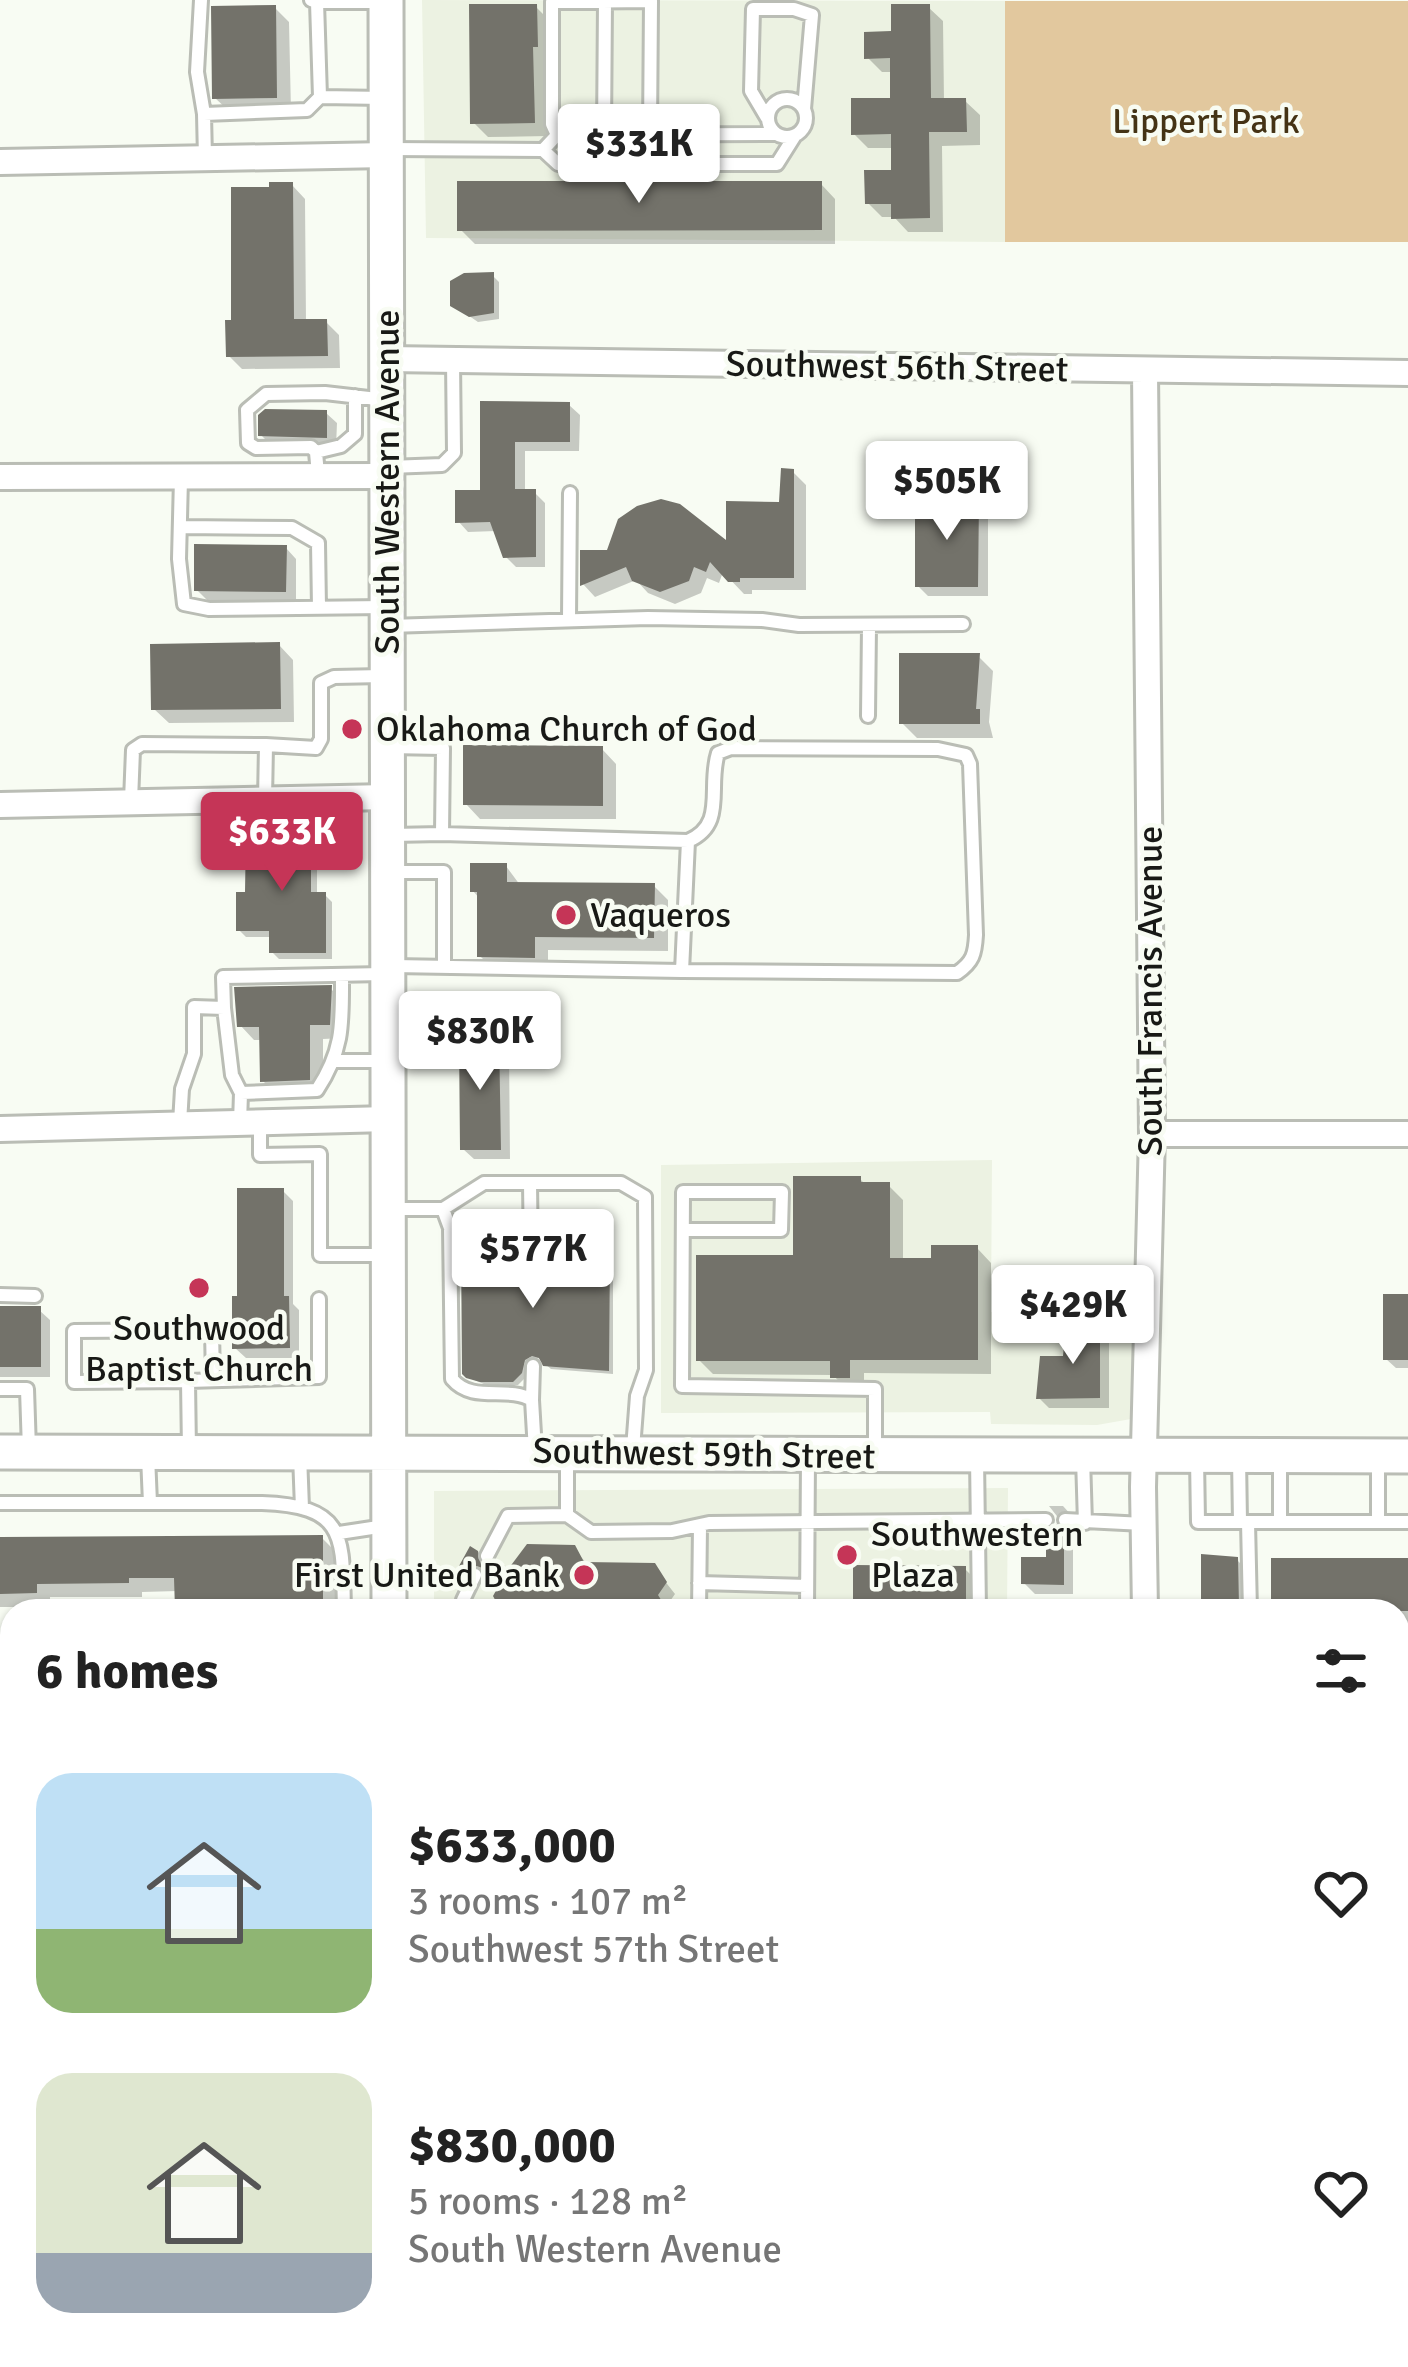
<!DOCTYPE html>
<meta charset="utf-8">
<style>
body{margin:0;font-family:Signika,sans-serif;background:#f2f2f2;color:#222;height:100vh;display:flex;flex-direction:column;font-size:45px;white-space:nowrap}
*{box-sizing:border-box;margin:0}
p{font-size:39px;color:#767676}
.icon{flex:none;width:66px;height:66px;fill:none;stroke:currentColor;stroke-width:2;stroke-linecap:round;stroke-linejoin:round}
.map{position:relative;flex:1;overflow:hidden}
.panel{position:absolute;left:0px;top:1599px;width:1410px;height:768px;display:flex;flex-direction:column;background:#fff;border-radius:36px 36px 0 0;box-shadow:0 3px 9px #0004}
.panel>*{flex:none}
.price{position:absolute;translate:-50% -102px;padding:0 27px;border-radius:12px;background:#fff;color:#222;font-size:39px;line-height:78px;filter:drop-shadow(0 3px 6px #0008)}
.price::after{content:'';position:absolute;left:50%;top:72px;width:36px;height:27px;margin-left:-18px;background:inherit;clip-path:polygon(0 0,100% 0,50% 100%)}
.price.selected{background:#c53557;color:#fff}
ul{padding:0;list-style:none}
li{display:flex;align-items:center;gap:36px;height:300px;padding:0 36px}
li span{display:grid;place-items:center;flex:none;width:336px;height:240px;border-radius:36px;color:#555}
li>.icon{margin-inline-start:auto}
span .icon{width:144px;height:144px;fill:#fffc;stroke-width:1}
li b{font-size:51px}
h2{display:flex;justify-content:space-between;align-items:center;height:144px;padding:0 36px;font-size:51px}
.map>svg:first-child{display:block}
</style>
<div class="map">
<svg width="1408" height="2367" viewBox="0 0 1408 2367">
<rect width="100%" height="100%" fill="#f8fcf3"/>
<path fill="#ecf2e2" d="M422 0 1005 1V242L426 238Z
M992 1160 991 1312 1136 1313 1135 1407 1131 1419 1097 1425 991 1424 990 1412 661 1413V1165Z
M1008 1488 1007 1611H434V1491Z
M430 2355H1011V2367H430Z"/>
<path fill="#e2c89e" d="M1005 1H1408V242H1005Z"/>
<path fill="#0003" d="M536 7 550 21 548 136 488 137 473 122Z
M928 7 943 21 944 101H965L980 115V145L942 146 943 232H908L894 217H882L868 203 894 173V148H868L854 134 893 101V72H882L867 57Z
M275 8 289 22 291 112H230L215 98Z
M821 184 835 199V244H475L460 229Z
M292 185 305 199 306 322H326L339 335 340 368 242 369 229 356Z
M492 275 499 282V319L478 322 453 305Z
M483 404 569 405 580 415 579 451H525V492H534L545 503V567H516L505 556 496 531 468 532 458 521 483 493Z
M326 413 337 423 336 447 272 446 261 435Z
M793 472 806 485V590H752V594H744L723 572 719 583 707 578 701 593 675 604 648 593 636 580 595 597 583 584V553L729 546 782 505Z
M978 502 988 512V596H928L918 586Z
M286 548 296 559V601L207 600 196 589Z
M279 645 293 660 294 722 169 723 154 709Z
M978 656 993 671 989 722 993 738H917L902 723Z
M602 749 616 764V819H480L466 804Z
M310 835 317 842V895H325L332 902V959H279L272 952V937H246L239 930 248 895Z
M506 866 520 885 654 886 668 900V951L548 950V971L494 970 480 956V899L473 891Z
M330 988 345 1003 344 1038 323 1039V1093L277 1095 263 1081 262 1040H254L240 1025Z
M498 1039 509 1050 510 1159H474L463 1149Z
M860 1179 866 1185H888L903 1200V1261H934L977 1248 991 1263V1374L864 1373V1391H848L833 1375 713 1374 699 1360 796 1258Z
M283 1191 293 1201V1304L299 1310V1358H246L235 1348 240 1299Z
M510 1244 524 1257 526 1268 609 1252 613 1256V1374L551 1369 538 1358 528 1364 526 1377 518 1385H486L470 1378Z
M1408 1297V1368H1396L1386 1359Z
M0 1309 39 1310 50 1320V1377H0Z
M1099 1328 1109 1339V1408H1049L1039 1398 1066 1359Z
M1049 1506H1063L1073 1517 1060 1520Z
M1062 1533 1073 1544V1594H1035L1024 1583 1049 1560Z
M322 1538 336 1552V1611H181L178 1591 142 1592V1597H50V1607H0V1540Z
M573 1548 588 1565 653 1566 675 1594 666 1607 669 1611H505L499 1591 487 1579 486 1572 477 1578 462 1565 476 1553 487 1564 486 1570 510 1572Z
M1237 1560 1248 1571 1249 1611 1214 1610 1204 1600Z
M1408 1561V1635H1398V1611H1283L1274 1602Z
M965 1569 975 1579V1611H856Z
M0 1657H12V1723H4V1745H0Z
M0 1832H12V1908H0Z
M0 1962H12V2023H0Z
M518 2355H609V2367H518Z"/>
<path fill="#73726a" d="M469 4H537L538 47H533L535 123 470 124Z
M891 4H930L931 98H966L967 132H929L930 218 891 219V204H865L864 170H891V134L851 135V98H890V58L864 59V32L891 31Z
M276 5 277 98 212 99 211 6Z
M457 181H822V230L457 231Z
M269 182H293L294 319H327L328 356 226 357 225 320H231V187H269Z
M494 272V313L469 317 450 306V281L464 273Z
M480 401 570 402V442H515V489H536V557L503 558 490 522 455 523V490H480Z
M265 409 327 410V438L258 436V415Z
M781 468 794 469V578H740V582H728L710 562 706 572 694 567 689 581 660 592 632 581 626 567 580 586V550H607L618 519 637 506 661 499 680 504 726 540V501L779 502Z
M915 498 979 499 978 587H915Z
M194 544 287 545 286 592 194 591Z
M280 642 281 709 151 710 150 644Z
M899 653H980L976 709H980V724H899Z
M463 745 603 746V806L463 805Z
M246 832H311V892H326V953H269V931H236V892H245Z
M470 863H507V882L655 883 654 938 535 937V958L477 957V892H470Z
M332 985 330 1025H310V1080L260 1082 259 1027H237L234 987Z
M499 1036 501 1150H460L459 1037Z
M793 1176H861V1182H890V1258H931V1245H978V1360H850V1378H830V1361H696V1255H793Z
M237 1188H284V1296H289L290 1348 232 1349V1296H237Z
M461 1241H512L520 1250 523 1263 530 1267 537 1265 542 1257H574V1249H610L609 1371 543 1366 539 1358 532 1356 525 1360 522 1373 513 1382H480L466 1378 462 1374Z
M1383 1294H1408V1360H1383Z
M0 1306H41V1367H0Z
M1066 1325H1100V1398L1036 1399 1040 1356H1063Z
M1056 1524 1064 1530V1585L1021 1584V1557H1046V1530Z
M323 1535V1608L175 1609 174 1578H129V1583L37 1584V1593L0 1594V1537Z
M527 1544 575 1545 584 1562 655 1563 667 1582 658 1595 668 1611H501L493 1596 498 1587 484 1580 483 1568 473 1565 466 1570 459 1566 470 1546 478 1551 481 1565 489 1566 496 1561 509 1568Z
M1201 1554 1238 1557 1239 1606 1201 1601Z
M1271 1558H1408V1611H1381V1603H1271Z
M853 1565 966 1566V1611H853Z"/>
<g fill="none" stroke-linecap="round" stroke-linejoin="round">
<g stroke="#babdb5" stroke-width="18">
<path id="service" d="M201 0 197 72 204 114
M317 2H382
M320 97 385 98
M768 118a19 19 0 1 1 38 0a19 19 0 1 1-38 0Z
M767 118 751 91 753 9H794L812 15 804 109
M557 135 552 124V2L651 1 650 134
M604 135 605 1
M388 149 543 150 557 135 775 134
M543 150 558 164H777L794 137
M205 158 204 114 307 110 320 97 317 2 311 0
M316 452 341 446 355 434V396
M389 467 442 465 454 453 453 360
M318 475 316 452 311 447 256 448 248 443 247 410 266 394 325 393 386 400
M181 478 179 559 184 604 209 609 385 607
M180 527 292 528 318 543 319 608
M569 620 570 493
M389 626 648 618 762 620 799 625 963 624
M868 716 869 626
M266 745 316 748 321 739V683L334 677 383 676
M389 747 443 748 442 834 392 835
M131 801 133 750 142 744 266 745 265 800
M389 872H444V967
M393 966 682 971 688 841 442 834
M682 971 957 973C973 962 975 954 976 935L970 764 966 755 938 749 731 748 718 753C707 788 727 824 688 841
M389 1004 432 1015 504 1013
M224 1008 232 1075 241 1093 240 1123
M336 1061H383
M241 1093 317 1090C344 1049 342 1023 342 975
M260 1122V1155L320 1154V1255H384
M180 1123 182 1089 194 1054V1007L224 1008 223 977 384 974
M530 1183 531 1257
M389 1209H443L484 1183H621L645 1197 646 1370 637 1396 633 1449
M443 1209 450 1228 452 1379C473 1404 507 1385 532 1400L535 1451
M683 1230H781L782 1192H683L682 1386 875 1389V1449
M0 1295 35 1296
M188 1381 319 1377V1299
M0 1389H27L29 1450
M532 1400 533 1366
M189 1451 188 1381 74 1382V1331L212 1330 213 1380
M300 1455 302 1508
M148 1456 150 1503
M977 1457 979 1611
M567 1458V1515
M1083 1458 1085 1523
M1197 1458 1198 1522H1408
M1239 1458 1240 1522
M1280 1458V1522
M1378 1458V1522
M0 1503H262C349 1506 342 1539 344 1611
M1065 1520 1144 1524
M1248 1522 1250 1611
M339 1533 385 1526
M487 1556 508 1516 567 1515 591 1532 672 1531 709 1523 1046 1520
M699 1583 807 1586
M462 1611 463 1600 475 1575
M699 1611 700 1526
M807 1611 808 1458
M0 2052H12
M611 2355V2367
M148 2367 293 2362 318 2355
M487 2367V2355
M681 2367V2355"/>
</g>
<g stroke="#babdb5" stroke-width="30">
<path id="minor" d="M0 162 387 155
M387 359 1408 373
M1145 371 1152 1134 1143 1487 1145 1611
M0 477 388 476
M0 805 388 797
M0 1129 388 1119
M1152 1134H1408
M1398 1779H1408
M0 1790H12
M1398 2011 1408 2001
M0 2104H12"/>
</g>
<g stroke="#babdb5" stroke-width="39">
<path id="secondary" d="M386 0 389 1611
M0 1452 1408 1456
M394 2355V2367"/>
</g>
<use href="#service" stroke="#fff" stroke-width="12"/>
<use href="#minor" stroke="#fff" stroke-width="24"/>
<use href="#secondary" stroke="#fff" stroke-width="33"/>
</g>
<g fill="#c53557" stroke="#f8fcf3" stroke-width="4.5">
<circle cx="352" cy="729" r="12"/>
<circle cx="566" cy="915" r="12"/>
<circle cx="199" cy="1288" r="12"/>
<circle cx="847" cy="1555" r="12"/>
<circle cx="584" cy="1575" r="12"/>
</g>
<g text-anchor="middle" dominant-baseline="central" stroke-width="9" stroke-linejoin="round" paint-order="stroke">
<g font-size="36" fill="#443315" stroke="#f8fcf3">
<text x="1206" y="121">Lippert Park</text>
</g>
<g font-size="36" fill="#181916" stroke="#f8fcf3">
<text transform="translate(897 367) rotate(1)">Southwest 56th Street</text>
<text transform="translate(387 482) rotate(-90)">South Western Avenue</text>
<text transform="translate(1150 991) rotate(-90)">South Francis Avenue</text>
<text transform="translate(704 1454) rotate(1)">Southwest 59th Street</text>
</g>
<g font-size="36" fill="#181916" stroke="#f8fcf3" text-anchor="start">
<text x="376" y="729">Oklahoma Church of God</text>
<text x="590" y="915">Vaqueros</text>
<text x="199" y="1328" text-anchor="middle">Southwood<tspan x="199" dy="41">Baptist Church</tspan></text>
<text x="871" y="1534">Southwestern<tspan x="871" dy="41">Plaza</tspan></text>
<text x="560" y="1575" text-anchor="end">First United Bank</text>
</g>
</g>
</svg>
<b class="price" style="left:639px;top:206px">$331K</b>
<b class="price" style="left:947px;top:543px">$505K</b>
<b class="price selected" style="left:282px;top:894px">$633K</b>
<b class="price" style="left:480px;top:1093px">$830K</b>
<b class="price" style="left:533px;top:1311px">$577K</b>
<b class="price" style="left:1073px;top:1367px">$429K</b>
<section class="panel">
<h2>6 homes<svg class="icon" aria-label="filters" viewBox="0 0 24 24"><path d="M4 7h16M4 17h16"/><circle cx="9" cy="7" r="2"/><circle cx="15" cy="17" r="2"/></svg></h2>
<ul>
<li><span style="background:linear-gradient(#bfe0f5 65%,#8fb573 0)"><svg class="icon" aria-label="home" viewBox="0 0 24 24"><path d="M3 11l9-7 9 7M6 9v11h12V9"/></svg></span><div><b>$633,000</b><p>3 rooms · 107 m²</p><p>Southwest 57th Street</p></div><svg class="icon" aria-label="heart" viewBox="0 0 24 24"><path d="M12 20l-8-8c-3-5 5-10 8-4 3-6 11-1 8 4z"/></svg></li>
<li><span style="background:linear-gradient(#dfe7d0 75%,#9aa5b1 0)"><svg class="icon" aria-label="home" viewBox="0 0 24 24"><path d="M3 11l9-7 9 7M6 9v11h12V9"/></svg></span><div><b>$830,000</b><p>5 rooms · 128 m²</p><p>South Western Avenue</p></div><svg class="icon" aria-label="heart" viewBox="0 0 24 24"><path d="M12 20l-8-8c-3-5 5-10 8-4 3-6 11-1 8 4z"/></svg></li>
</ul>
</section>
</div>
